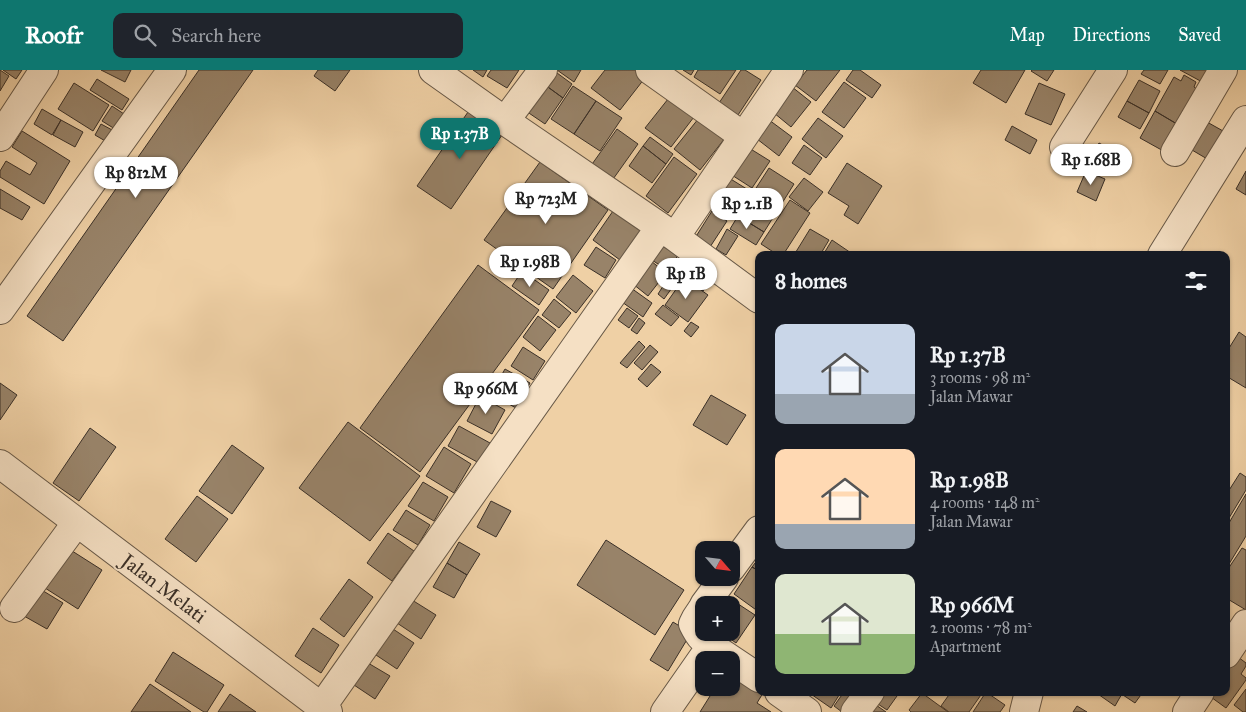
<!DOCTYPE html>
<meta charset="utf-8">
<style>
body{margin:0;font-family:"IM FELL Great Primer",serif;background:#20242c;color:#f1f3f6;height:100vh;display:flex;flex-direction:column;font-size:19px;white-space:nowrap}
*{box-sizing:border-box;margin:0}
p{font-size:16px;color:#9ea1a6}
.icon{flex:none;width:28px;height:28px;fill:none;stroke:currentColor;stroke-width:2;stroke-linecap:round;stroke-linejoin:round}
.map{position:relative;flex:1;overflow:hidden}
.details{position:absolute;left:755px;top:181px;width:475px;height:445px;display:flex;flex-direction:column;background:#171b24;border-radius:10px;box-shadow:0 1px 4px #0004}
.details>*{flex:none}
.needle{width:32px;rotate:118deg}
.fabs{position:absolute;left:695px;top:471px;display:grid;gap:10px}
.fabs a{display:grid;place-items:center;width:45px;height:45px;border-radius:10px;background:#171b24;box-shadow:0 1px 4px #0004;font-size:25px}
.price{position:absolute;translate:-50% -42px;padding:0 11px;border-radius:18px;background:#fff;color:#222;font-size:16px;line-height:32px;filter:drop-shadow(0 1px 2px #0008)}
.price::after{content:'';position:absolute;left:50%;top:30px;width:15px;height:11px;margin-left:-8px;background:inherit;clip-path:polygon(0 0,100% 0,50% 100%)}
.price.selected{background:#0f766e;color:#fff}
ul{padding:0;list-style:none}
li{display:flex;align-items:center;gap:15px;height:125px;padding:0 20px}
li span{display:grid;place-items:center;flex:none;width:140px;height:100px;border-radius:10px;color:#555}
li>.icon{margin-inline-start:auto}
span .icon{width:60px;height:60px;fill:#fffc;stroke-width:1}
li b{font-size:21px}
h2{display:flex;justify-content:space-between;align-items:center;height:60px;padding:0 20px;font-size:21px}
header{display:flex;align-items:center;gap:30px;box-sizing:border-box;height:70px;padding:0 25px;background:#0f766e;color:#fff}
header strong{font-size:24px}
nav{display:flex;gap:28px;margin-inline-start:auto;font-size:18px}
.search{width:350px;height:45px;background:#20242c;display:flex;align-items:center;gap:12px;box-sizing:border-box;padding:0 18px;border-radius:10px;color:#9ea1a6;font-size:19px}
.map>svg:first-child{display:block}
</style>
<header>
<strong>Roofr</strong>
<div class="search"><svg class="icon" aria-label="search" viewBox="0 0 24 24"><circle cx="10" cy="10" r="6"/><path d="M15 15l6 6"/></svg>Search here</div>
<nav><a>Map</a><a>Directions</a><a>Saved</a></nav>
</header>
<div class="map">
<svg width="1246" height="642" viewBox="0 0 1246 642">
<rect width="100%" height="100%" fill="#efd0a5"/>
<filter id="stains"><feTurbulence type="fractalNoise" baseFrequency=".004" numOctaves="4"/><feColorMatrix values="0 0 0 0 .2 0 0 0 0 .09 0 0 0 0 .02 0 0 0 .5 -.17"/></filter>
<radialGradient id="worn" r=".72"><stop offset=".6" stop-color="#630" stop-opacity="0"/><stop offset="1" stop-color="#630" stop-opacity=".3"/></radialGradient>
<path fill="#988369" stroke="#3a3028" d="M0 0 9 6 0 21Z
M3 0H22L16 9Z
M101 0H131L125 12Z
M199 0H253L63 271 27 246Z
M318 0H350L335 21 314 6Z
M473 0H487L483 7Z
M491 0H519L507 18 487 6Z
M553 0 572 14 563 28 541 12Z
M557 0H581L574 12Z
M605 0H643L648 4 620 40 591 18Z
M683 0H694L691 5Z
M698 0H736L720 24 694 7Z
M741 0H745L761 10 738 45 719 33Z
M807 0H840L816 31 795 15Z
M853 0H860L881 15 872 28 846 10Z
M981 0H1025L1006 33 973 13Z
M1032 0H1054L1047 11 1031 1Z
M1144 0H1168L1160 14 1141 4Z
M1180 0H1214L1206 14Z
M1184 5 1196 12 1194 17 1201 22 1182 57 1155 41 1174 7 1181 11Z
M97 9 129 29 122 40 90 20Z
M1139 10 1160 21 1149 43 1127 31Z
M541 12 563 28 545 54 523 39Z
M844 12 866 28 844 58 822 42Z
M74 13 109 35 93 61 58 39Z
M787 13 811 32 791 57 768 38Z
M1039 13 1065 24 1051 55 1025 44Z
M573 16 596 31 574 64 551 49Z
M672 24 697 43 671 77 645 58Z
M596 31 622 48 600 81 574 64Z
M1127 31 1149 43 1140 59 1118 47Z
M112 36 124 44 115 59 102 51Z
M42 39 61 50 52 65 34 54Z
M1155 41 1182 57 1167 83 1140 68Z
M468 42 502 65 451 139 417 116Z
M703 43 729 63 700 100 674 79Z
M761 44 792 67 779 86 748 62Z
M818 48 843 66 826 88 802 69Z
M61 50 83 62 75 77 53 65Z
M1207 52 1232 66 1214 93 1192 80Z
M101 54 114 61 107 72 95 65Z
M1012 56 1037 70 1030 84 1005 70Z
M617 59 638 74 611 112 590 97Z
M22 61 70 91 44 134 0 107V101L6 91 30 105 37 93 12 77Z
M650 67 673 84 666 94 643 76Z
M741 73 770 91 752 118 724 100Z
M1099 73 1117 83 1109 99 1090 89Z
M804 75 822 88 810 105 792 93Z
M643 76 666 94 652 113 629 96Z
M674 87 697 104 668 143 646 126Z
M540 92 608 140 553 219 484 170Z
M847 93 882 116 858 154 844 145 849 136 828 123Z
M769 98 794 114 764 162 738 146Z
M1086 101 1105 109 1096 131 1077 122Z
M1246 101V125L1236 119Z
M721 103 750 121 734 147 704 129Z
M804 108 823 122 808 141 789 127Z
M0 119 30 137 22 150 0 138Z
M790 130 810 143 783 185H778L761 174Z
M613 141 645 164 624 193 593 170Z
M712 141 727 151 710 177 695 168Z
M738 146 764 162 756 175 730 159Z
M727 159 738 166 726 185 716 179Z
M810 159 829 170 820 185H794Z
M667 168 683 179 667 200 652 190Z
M832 170 854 185H823Z
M596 177 616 190 605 208 584 195Z
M685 180 697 188 677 215 665 206Z
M651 191 666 203 648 226 633 214Z
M478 195 539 240 420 402 360 358Z
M522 201 549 220 539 235 512 216Z
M694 203 709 213 703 221 689 210Z
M573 205 593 221 576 243 556 227Z
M684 208 708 225 688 252 665 235Z
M667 210 674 215 664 229 658 224Z
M631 218 652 233 643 247 622 232Z
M554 229 571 243 559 258 542 245Z
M663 235 679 247 671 256 655 244Z
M627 238 638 246 629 258 618 250Z
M538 246 556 260 540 281 523 267Z
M639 248 645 253 637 264 631 260Z
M691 252 699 257 691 267 684 261Z
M1239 262 1246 267V318L1226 306V283Z
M639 271 645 277 627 298 620 293Z
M650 275 658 282 642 300 634 293Z
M523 277 545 291 533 310 511 296Z
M651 294 661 302 647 317 638 309Z
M505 299 530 313 516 338 491 324Z
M0 313 17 325 0 350Z
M711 325 746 345 727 375 693 355Z
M480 326 505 340 492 364 467 351Z
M348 352 420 406 370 471 299 418Z
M459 356 490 373 479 393 448 376Z
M90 358 116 377 79 431 53 413Z
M232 375 264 398 232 444 199 421Z
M444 377 471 394 454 423 426 406Z
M1240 403 1246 407V420L1226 453V425Z
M423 412 448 427 434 451 408 436Z
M1246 424V466L1226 499V458Z
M197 426 228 449 196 492 165 469Z
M491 431 511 441 496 467 477 457Z
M406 440 430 455 418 475 393 460Z
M388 463 414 481 392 511 367 493Z
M606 470 684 520 655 565 577 515Z
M459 472 480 484 467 505 447 493Z
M1242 478 1246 480V540L1226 528V502Z
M69 479 102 500 78 539 45 518Z
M759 488V501L752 497Z
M447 493 467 505 454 528 433 517Z
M752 497 759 501V542L734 524Z
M349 509 373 527 344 567 320 549Z
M40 519 63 533 47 559 24 546Z
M729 528 755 545 736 573 721 562H731V535H724Z
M412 530 436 545 421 569 397 553Z
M673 552 691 563 668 601 650 590Z
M313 558 339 575 321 603 295 586Z
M393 559 414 573 397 599 376 585Z
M173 582 224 615 207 642H204L155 611Z
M1238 587 1246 593V596L1241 604 1246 608V610L1226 638 1204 622H1226V589Z
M368 593 390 606 375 629 354 615Z
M740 609 759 621V622L763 623 757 633 771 642H700L715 618H731V612L736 615Z
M150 614 191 642H131Z
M1246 619V642H1243L1234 635Z
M808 622H841L831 638Z
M844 622H862L842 642 834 636Z
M873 622H893L897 626 887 640 869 628Z
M951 622H983L969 642H949L941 636Z
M986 622 1005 635 1000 642H973Z
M1095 622H1123L1115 636Z
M1124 622H1143L1135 633 1123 625Z
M922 623 948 642H911L909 640Z
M230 624 256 642H218Z
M866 628 886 642H856Z
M1077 636 1087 642H1073Z"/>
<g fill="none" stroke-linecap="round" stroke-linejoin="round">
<g stroke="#675847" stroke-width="30">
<path id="minor" d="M433 0 505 51 675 167 759 229
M650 0 743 66
M505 51 543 0
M0 67 44 0
M1064 77 1113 0
M1175 82 1223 0
M675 167 789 0
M1162 185 1246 50
M0 240 172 0
M0 394 328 642
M731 498 759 460
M704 535 724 508
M704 536 696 548 693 554C698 564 702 570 711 576
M14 538 77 452
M1226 584 1246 554
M779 622 807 642
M321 638 660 157
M665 642 711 576 759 608
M855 642 870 622
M1024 642 1029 622
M1187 642 1200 622"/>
</g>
<use href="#minor" stroke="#f5e0c4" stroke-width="28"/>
</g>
<g text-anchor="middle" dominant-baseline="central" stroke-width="4" stroke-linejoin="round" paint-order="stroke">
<g font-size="20" fill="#3a3028" stroke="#f5e0c4">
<text transform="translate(164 518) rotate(37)">Jalan Melati</text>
</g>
</g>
<rect width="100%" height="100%" filter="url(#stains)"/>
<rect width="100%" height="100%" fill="url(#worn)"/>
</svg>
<div class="fabs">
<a><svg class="needle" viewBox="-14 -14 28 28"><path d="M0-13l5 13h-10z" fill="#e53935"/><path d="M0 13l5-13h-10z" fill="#9ea1a6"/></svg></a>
<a>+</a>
<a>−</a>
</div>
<b class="price selected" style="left:460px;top:90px">Rp 1.37B</b>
<b class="price" style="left:1091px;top:116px">Rp 1.68B</b>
<b class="price" style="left:136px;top:129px">Rp 812M</b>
<b class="price" style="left:546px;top:155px">Rp 723M</b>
<b class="price" style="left:747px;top:160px">Rp 2.1B</b>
<b class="price" style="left:530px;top:218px">Rp 1.98B</b>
<b class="price" style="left:686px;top:230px">Rp 1B</b>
<b class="price" style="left:486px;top:345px">Rp 966M</b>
<section class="details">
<h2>8 homes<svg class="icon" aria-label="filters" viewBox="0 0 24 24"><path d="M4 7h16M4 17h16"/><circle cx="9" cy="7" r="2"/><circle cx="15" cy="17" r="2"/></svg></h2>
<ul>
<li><span style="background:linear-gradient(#c9d6e8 70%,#9aa5b1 0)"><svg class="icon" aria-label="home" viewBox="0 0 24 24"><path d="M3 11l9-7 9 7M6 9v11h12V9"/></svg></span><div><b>Rp 1.37B</b><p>3 rooms · 98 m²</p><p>Jalan Mawar</p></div></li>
<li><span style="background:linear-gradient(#ffd9b3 75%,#9aa5b1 0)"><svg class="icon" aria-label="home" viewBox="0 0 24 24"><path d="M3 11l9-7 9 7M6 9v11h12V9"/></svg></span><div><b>Rp 1.98B</b><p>4 rooms · 148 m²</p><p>Jalan Mawar</p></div></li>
<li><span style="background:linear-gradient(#dfe7d0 60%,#8fb573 0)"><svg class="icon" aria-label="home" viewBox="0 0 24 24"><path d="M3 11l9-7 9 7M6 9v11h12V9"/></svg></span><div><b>Rp 966M</b><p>2 rooms · 78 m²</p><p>Apartment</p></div></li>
</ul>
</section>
</div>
